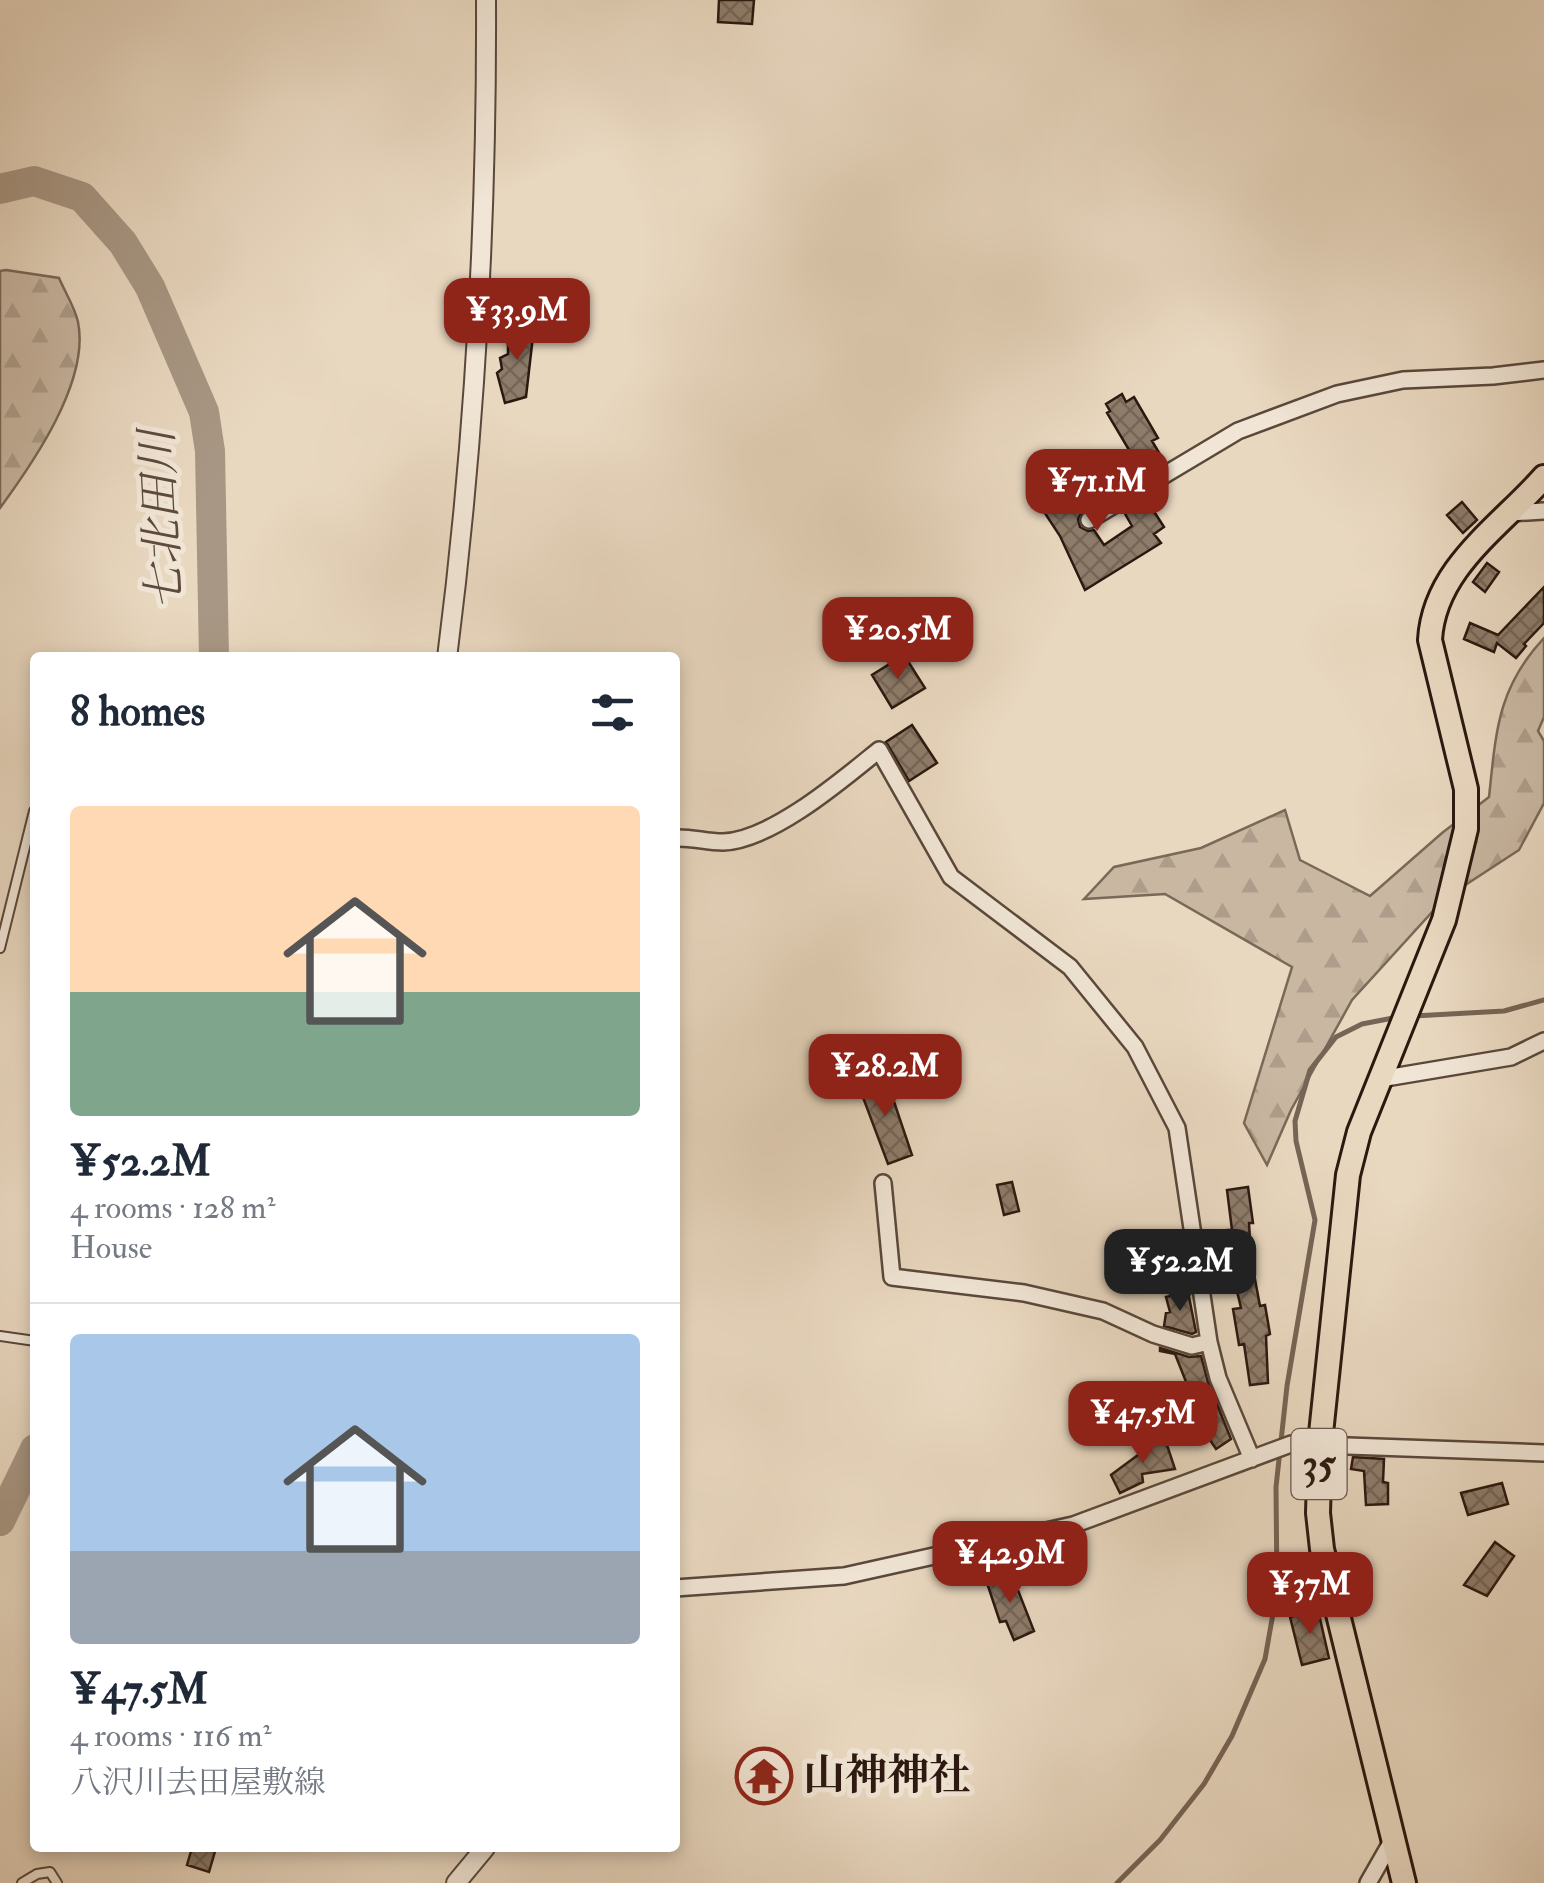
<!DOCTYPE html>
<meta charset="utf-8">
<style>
body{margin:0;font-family:"IM FELL Double Pica","Noto Serif JP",serif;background:#f2f2f3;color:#1f2937;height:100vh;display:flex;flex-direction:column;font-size:38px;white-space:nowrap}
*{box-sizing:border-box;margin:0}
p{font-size:32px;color:#747a83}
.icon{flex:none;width:55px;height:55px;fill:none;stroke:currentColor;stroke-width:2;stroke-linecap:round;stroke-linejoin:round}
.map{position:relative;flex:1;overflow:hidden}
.panel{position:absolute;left:30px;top:652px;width:650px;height:1200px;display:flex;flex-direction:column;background:#fff;border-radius:10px;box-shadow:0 5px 15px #0003}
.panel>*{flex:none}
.price{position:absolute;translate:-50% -85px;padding:0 22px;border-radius:20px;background:#8f2418;color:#fff;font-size:32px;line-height:65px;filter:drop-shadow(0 2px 5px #0008)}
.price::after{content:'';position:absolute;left:50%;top:60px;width:30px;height:22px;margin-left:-15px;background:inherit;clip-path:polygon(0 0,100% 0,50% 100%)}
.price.current{background:#222;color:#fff}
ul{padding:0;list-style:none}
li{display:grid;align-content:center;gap:20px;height:530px;padding:0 40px}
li+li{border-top:2px solid #e0e1e3}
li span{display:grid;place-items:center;height:310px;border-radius:10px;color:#555}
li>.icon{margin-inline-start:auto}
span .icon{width:180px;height:180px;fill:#fffc;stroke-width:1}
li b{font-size:42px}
h2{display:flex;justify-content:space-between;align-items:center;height:120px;padding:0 40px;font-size:42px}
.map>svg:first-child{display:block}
</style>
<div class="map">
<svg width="1544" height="1883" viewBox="0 0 1544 1883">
<defs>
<pattern id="forest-firs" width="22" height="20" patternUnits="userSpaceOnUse" patternTransform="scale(2.5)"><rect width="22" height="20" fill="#c9b7a2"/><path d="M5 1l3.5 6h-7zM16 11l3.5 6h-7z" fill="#ad9d8a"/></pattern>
<pattern id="building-cross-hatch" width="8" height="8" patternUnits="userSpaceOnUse" patternTransform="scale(2.5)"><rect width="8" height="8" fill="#8e7c6b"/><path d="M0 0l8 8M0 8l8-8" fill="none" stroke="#746556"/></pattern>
</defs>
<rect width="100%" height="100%" fill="#e9d8c0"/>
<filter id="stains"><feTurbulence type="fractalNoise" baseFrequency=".002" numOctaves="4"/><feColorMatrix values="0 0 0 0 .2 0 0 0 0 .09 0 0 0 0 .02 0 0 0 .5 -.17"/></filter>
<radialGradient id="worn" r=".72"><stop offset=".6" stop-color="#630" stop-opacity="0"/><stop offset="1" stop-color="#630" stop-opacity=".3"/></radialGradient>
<path fill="url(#forest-firs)" stroke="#7a6858" stroke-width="2.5" d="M6 270 59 278C65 292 75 308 78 322 90 381 33 463 0 508V271Z
M1544 638V717L1538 731 1544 741V803L1519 850 1444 899 1352 1000 1291 1110 1267 1165 1244 1123 1292 967 1165 894 1084 899 1114 867 1201 848 1285 810 1300 860 1370 896 1442 833 1489 797C1496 733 1497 688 1544 638Z"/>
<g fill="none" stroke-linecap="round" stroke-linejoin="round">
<path stroke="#766455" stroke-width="5" d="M1414 1016 1504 1011 1544 1000
M1117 1883 1160 1840 1204 1784 1232 1736 1265 1659 1277 1591 1276 1487 1287 1386 1315 1220 1296 1141 1295 1121 1310 1070 1336 1037 1362 1024 1398 1017"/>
<path stroke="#a89784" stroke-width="30" d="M0 189 34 181 82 197 123 243 150 287 204 412 210 451 214 658
M0 1521 35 1449"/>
</g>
<path fill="url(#building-cross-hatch)" stroke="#2b180f" stroke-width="2.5" d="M719 0H754L752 24 718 22Z
M514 323 534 327 526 397 505 403 497 373 502 369 500 358 508 354V332Z
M1122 394 1126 402 1134 397 1158 438 1152 441 1161 456 1142 468 1145 473 1133 481 1128 472 1138 465 1107 413 1110 411 1106 404Z
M1059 476 1083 510 1078 519 1080 527 1088 531 1094 530 1104 545 1132 526 1124 512 1146 499 1164 527 1154 534 1161 543 1085 590 1060 536 1031 492Z
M1462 502 1477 520 1463 533 1447 515Z
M1487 563 1499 572 1485 592 1473 582Z
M1544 587V623L1524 644 1526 646 1516 658 1497 643 1494 652 1464 639 1470 623 1498 635Z
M904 655 925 688 892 708 872 675Z
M912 725 937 763 909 781 886 742Z
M885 1075 912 1155 888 1164 858 1084Z
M1012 1182 1019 1211 1004 1215 997 1185Z
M1248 1187 1253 1223H1249L1251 1258 1260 1306 1265 1305 1270 1334 1266 1336 1268 1383 1250 1385 1244 1344 1239 1345 1233 1309 1241 1308 1230 1262 1232 1261 1228 1230H1232L1227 1190Z
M1188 1292 1196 1332 1192 1334 1164 1326 1166 1313 1170 1312 1166 1297Z
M1160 1348 1189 1357 1201 1356 1208 1382 1231 1439 1216 1449 1196 1419 1200 1417 1175 1354 1160 1351Z
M1140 1443 1167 1445 1175 1469 1142 1474 1143 1482 1120 1493 1111 1475 1142 1452Z
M1353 1457 1384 1459 1383 1482 1388 1483V1504L1366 1505 1364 1471 1351 1469Z
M1502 1483 1508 1504 1468 1515 1461 1493Z
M1495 1542 1514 1556 1487 1596 1464 1585Z
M1012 1575 1034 1631 1014 1640 1006 1621 1000 1622 986 1580Z
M1318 1610 1329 1658 1302 1665 1290 1617Z
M192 1848H216L209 1872 187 1865Z"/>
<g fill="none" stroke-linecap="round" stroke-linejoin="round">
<g stroke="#5a483b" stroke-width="12">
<path id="service" d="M0 948 34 811
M0 1336 35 1341
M22 1883 37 1874 50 1872 57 1883"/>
</g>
<g stroke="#5a483b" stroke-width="20">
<path id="minor" d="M1509 513 1544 511
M1089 520 1238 431 1337 394 1403 380 1493 376 1544 370
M675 838C691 837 706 842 723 842 772 840 842 780 879 750L951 877 1070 967 1135 1047 1177 1128 1209 1342 1218 1378 1252 1459
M1380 1079 1511 1057 1544 1041
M883 1183 892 1277 1024 1293 1103 1311 1153 1334 1192 1346 1209 1342
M675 1588 844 1576 1073 1525 1291 1444 1544 1453
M1368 1883 1392 1841"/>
</g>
<g stroke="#5a483b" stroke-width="22">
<path id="tertiary" d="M447 658C475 439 487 221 486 0
M456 1883 485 1848"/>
</g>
<g stroke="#2b180f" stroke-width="28">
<path id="primary" d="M1404 1883 1322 1549 1318 1513 1320 1443 1348 1175 1359 1132 1444 920 1466 829V789L1430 640C1434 568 1500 527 1544 477"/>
</g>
<use href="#service" stroke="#f1e6d6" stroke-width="8"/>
<use href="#minor" stroke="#f1e6d6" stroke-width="15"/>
<use href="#tertiary" stroke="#f1e6d6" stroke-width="18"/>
<use href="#primary" stroke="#e9d8c0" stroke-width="22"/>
</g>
<defs>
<g id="temple-ring" transform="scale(2.875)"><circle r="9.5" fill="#f1e6d6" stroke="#8f2418" stroke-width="1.5"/><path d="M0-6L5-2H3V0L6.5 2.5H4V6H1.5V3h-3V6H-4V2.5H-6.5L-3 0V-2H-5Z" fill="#8f2418"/></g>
</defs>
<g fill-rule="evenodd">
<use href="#temple-ring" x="764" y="1776"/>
</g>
<g text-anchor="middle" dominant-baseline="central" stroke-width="10" stroke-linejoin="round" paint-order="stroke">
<rect fill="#f1e6d6" stroke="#66564b" stroke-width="2.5" x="1291.5" y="1429" width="55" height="70" rx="8"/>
<g font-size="40" font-weight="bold" fill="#2b180f">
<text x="1319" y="1464">35</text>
</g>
<g font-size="42" font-weight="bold" fill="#2b180f" stroke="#f1e6d6" text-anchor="start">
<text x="803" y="1776">山神神社</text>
</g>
<g font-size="45" font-style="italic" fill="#5d4b3e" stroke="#f1e6d6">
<text transform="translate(162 520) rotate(-93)">七北田川</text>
</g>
</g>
<rect width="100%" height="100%" filter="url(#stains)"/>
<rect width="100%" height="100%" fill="url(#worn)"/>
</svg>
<b class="price" style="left:517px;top:363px">¥33.9M</b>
<b class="price" style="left:1097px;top:534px">¥71.1M</b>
<b class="price" style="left:898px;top:682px">¥20.5M</b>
<b class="price" style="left:885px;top:1119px">¥28.2M</b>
<b class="price current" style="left:1180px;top:1314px">¥52.2M</b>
<b class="price" style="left:1143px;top:1466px">¥47.5M</b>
<b class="price" style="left:1010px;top:1606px">¥42.9M</b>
<b class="price" style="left:1310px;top:1637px">¥37M</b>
<section class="panel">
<h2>8 homes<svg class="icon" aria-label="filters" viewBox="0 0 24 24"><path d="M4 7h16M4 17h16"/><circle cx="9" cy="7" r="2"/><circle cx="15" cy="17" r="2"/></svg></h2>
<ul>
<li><span style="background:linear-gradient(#ffd9b3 60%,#7fa58c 0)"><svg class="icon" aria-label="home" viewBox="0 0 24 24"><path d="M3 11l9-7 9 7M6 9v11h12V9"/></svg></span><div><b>¥52.2M</b><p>4 rooms · 128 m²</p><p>House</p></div></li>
<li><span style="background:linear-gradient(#a9c7e8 70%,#9aa5b1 0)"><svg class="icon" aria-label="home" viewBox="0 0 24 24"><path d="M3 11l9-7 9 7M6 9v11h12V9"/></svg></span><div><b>¥47.5M</b><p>4 rooms · 116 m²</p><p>八沢川去田屋敷線</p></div></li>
</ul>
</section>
</div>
